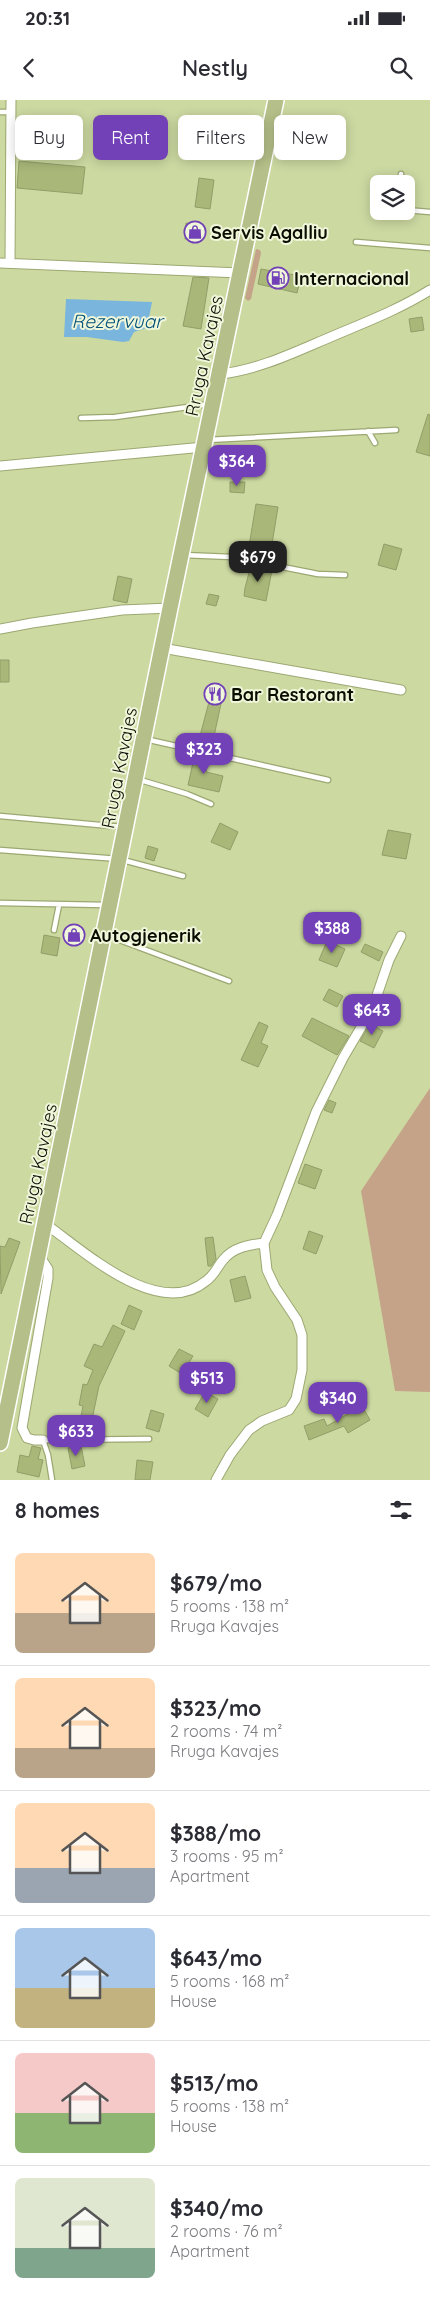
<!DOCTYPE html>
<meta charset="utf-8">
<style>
body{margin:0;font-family:Quicksand,sans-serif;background:#f2f2f3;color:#2b2b33;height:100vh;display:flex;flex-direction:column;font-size:19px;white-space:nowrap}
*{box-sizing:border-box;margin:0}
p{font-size:16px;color:#7c7c81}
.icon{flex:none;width:28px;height:28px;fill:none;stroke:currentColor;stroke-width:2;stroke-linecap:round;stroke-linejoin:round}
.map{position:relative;height:1380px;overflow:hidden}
.drawer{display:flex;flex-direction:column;background:#fff;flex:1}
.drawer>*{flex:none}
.banner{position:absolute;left:15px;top:15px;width:400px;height:45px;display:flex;gap:10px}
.buttons{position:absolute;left:370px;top:75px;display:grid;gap:10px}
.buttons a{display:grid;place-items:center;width:45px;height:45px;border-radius:8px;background:#fff;box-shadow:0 2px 12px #0003;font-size:25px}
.price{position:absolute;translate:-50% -42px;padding:0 11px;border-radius:10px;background:#7240b7;color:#fff;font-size:16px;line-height:32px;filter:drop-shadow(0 1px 2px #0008)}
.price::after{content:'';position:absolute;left:50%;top:30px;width:15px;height:11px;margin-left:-8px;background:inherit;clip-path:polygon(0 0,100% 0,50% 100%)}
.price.active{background:#222;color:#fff}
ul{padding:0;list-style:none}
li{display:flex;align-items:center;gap:15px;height:125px;padding:0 15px}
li+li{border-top:1px solid #e1e1e2}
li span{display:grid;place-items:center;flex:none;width:140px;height:100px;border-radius:8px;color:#555}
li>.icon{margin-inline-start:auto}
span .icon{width:60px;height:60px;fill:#fffc;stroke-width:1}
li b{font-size:21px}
h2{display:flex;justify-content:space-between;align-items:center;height:60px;padding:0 15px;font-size:21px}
.tag{padding:0 18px;border-radius:8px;background:#fff;box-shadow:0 2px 12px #0003;font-size:18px;line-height:45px}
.tag.active{background:#7240b7;color:#fff}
.status{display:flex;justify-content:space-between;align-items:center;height:35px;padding:0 25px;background:#fff;direction:ltr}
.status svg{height:14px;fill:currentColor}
header{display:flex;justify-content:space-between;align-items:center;height:65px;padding:0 15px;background:#fff;font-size:22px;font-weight:600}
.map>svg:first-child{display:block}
</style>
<div class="status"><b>20:31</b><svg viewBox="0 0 49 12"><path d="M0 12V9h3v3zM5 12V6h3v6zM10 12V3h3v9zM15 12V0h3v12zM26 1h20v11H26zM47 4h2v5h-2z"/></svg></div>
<header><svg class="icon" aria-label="back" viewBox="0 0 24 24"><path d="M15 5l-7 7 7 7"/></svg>Nestly<svg class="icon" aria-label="search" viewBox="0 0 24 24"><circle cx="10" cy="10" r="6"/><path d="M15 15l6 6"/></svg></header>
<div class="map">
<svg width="430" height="1380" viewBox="0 0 430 1380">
<rect width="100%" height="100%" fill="#ccd9a1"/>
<path fill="#c5a388" d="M256 149 260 150 261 153 251 199 248 201 245 198Z
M430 988V1292L395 1291 361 1091Z"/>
<path fill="#79b5dd" d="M66 199 152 202 147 228 134 232 129 241 123 242 87 237H64Z"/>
<path fill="#a9b779" stroke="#929e68" d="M19 61 85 67 82 94 17 88Z
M199 78 214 80 210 109 195 107Z
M186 123 201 124V139H185Z
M261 169 301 176 297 193 258 184Z
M193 177 209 178 201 229 183 226Z
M422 217 424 230 411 232 409 219Z
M428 314 430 315V356L416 352Z
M230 382H245L244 393 230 392Z
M256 404 278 407 271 450 249 446Z
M384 444 402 449 396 470 378 465Z
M251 465 272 470 266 501 244 496 245 488Z
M118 476 132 479 127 503 113 500Z
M209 494 219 496 216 506 206 504Z
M0 560H9V582H0Z
M213 587 224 590 211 650 197 647Z
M195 654 209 658 206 672 223 676 219 692 188 685Z
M220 723 238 732 230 750 211 742Z
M388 730 411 734 406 759 382 755Z
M148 746 158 749 154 761 145 758Z
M44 835 60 838 57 856 41 853Z
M327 841 345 849 337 867 319 860Z
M365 844 383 852 379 861 361 852Z
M329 889 343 896 337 907 323 900Z
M312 918 349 936 337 955 302 936Z
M259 922 268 926 261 943 268 946 258 967 241 960Z
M370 924 383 931 374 948 360 941Z
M329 1000 336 1003 332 1013 324 1010Z
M305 1064 322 1070 315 1089 298 1083Z
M309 1131 323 1136 316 1154 303 1149Z
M213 1137 216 1159 211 1166H208L205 1138Z
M9 1138 20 1142 1 1194 0 1146 5 1147Z
M245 1176 251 1198 235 1202 230 1180Z
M129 1205 142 1211 134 1230 121 1224Z
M113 1225 125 1231 99 1286 89 1334 78 1332 83 1306 79 1305 83 1284 87 1285 93 1270 84 1266 94 1244 102 1247Z
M179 1249 193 1256 182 1274 169 1266Z
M205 1292 218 1299 208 1317 195 1309Z
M362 1306 370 1320 348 1333 344 1326 309 1340 304 1326 324 1319 327 1326Z
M151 1310 164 1314 159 1332 146 1328Z
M32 1346 41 1348 38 1359 43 1360 39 1377 17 1372 20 1355 29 1357Z
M81 1346 85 1366 72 1369 68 1348Z
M137 1360 153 1362 150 1380H135Z"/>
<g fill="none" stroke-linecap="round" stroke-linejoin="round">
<g stroke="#9ba872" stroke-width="7">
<path id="service" d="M0 12H11
M400 84 401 74
M406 110 430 112
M356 142 430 148
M81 318 115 317 210 304
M368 331 375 343
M207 340 396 330
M183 455 232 457 318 474 345 475
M145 639 328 680
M137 679 187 694 211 704
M0 716 122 727
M0 750 119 759 183 776
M0 803 106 805
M54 830 59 805
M106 835 229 881
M52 1380 48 1355 43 1340 149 1339"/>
</g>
<g stroke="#9ba872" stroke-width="11">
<path id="minor" d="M0 163 240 173
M10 163 11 0
M220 274C259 270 297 251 333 236 366 222 400 209 430 190
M0 366 204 347
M0 529 32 523 122 510 170 508
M162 548 401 590
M44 1123C83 1150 158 1221 206 1181 214 1176 217 1167 223 1160 233 1147 249 1145 264 1143
M38 1154 48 1169V1178L22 1328 27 1338 34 1340H43
M216 1380 230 1355 249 1330 262 1321 289 1310 296 1299 302 1270V1235L297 1220 275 1187 267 1170 264 1143 277 1115 316 1012 343 958 373 907 389 860 401 836"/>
</g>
<g stroke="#fff" stroke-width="18">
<path id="primary" d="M0 1343 170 508 276 0"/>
</g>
<use href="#service" stroke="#fff" stroke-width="4.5"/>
<use href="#minor" stroke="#fff" stroke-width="9"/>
<use href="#primary" stroke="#b5bf89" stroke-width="15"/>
</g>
<defs>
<g id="shop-ring" transform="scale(1.125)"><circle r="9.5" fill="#eff6da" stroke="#7240b7" stroke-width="1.5"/><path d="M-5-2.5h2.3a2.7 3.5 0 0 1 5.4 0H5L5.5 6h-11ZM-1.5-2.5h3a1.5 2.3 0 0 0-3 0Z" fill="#7240b7"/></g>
<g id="fuel-ring" transform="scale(1.125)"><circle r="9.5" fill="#eff6da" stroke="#7240b7" stroke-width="1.5"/><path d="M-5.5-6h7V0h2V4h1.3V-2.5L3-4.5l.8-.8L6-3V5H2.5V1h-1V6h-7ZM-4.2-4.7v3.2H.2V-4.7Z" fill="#7240b7"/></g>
<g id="restaurant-ring" transform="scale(1.125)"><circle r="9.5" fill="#eff6da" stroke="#7240b7" stroke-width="1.5"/><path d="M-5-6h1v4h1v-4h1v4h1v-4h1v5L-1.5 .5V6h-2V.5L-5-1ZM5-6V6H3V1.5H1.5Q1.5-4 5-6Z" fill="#7240b7"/></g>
</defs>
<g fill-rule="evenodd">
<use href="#shop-ring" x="195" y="132"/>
<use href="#fuel-ring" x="278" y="178"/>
<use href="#restaurant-ring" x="215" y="594"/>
<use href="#shop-ring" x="74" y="835"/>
</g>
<g text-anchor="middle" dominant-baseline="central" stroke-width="4" stroke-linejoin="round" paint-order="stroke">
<g font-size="18" font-weight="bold" fill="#0a0d00" stroke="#eff6da" text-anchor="start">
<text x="211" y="132">Servis Agalliu</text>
<text x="294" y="178">Internacional</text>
<text x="231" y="594">Bar Restorant</text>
<text x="90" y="835">Autogjenerik</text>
</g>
<g font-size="18" fill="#0a0d00" stroke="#eff6da">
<text transform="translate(204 256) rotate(-78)">Rruga Kavajes</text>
<text transform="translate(119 668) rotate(-79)">Rruga Kavajes</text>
<text transform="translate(38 1064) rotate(-78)">Rruga Kavajes</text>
</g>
<g font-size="19" font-style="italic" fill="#025178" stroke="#eff6da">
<text x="117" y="221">Rezervuar</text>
</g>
</g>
</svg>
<div class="buttons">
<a><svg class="icon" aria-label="layers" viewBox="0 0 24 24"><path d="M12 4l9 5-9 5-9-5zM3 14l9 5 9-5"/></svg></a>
</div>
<b class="price" style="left:237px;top:387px">$364</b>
<b class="price active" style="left:258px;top:483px">$679</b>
<b class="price" style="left:204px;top:675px">$323</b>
<b class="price" style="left:332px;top:854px">$388</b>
<b class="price" style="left:372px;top:936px">$643</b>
<b class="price" style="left:207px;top:1304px">$513</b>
<b class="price" style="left:338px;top:1324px">$340</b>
<b class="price" style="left:76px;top:1357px">$633</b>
<div class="banner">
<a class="tag">Buy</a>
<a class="tag active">Rent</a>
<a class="tag">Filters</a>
<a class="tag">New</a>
</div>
</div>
<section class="drawer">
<h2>8 homes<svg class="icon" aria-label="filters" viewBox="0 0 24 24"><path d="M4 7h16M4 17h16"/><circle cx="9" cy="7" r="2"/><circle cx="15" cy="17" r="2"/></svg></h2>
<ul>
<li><span style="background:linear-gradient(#ffd9b3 60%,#b9a48a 0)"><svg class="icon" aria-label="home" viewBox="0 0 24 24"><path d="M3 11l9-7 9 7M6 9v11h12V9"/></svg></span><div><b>$679/mo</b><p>5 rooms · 138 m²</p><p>Rruga Kavajes</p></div></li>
<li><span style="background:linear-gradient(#ffd9b3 70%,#b9a48a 0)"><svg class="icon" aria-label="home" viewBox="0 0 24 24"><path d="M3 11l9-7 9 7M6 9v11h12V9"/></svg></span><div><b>$323/mo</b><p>2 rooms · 74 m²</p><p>Rruga Kavajes</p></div></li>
<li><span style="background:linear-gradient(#ffd9b3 65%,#9aa5b1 0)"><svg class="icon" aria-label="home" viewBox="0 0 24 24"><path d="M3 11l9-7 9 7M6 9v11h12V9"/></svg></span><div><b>$388/mo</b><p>3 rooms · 95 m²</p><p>Apartment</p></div></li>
<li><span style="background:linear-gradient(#a9c7e8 60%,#c2b280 0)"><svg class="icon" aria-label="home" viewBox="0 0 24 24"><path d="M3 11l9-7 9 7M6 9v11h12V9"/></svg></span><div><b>$643/mo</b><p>5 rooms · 168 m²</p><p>House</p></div></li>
<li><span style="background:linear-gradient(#f6c9c9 60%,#8fb573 0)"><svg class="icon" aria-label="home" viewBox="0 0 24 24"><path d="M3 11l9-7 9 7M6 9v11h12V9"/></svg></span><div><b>$513/mo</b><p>5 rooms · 138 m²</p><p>House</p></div></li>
<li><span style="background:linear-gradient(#dfe7d0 70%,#7fa58c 0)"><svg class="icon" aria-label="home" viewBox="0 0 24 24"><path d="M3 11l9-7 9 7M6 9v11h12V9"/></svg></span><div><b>$340/mo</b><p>2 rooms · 76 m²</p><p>Apartment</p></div></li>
</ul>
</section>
